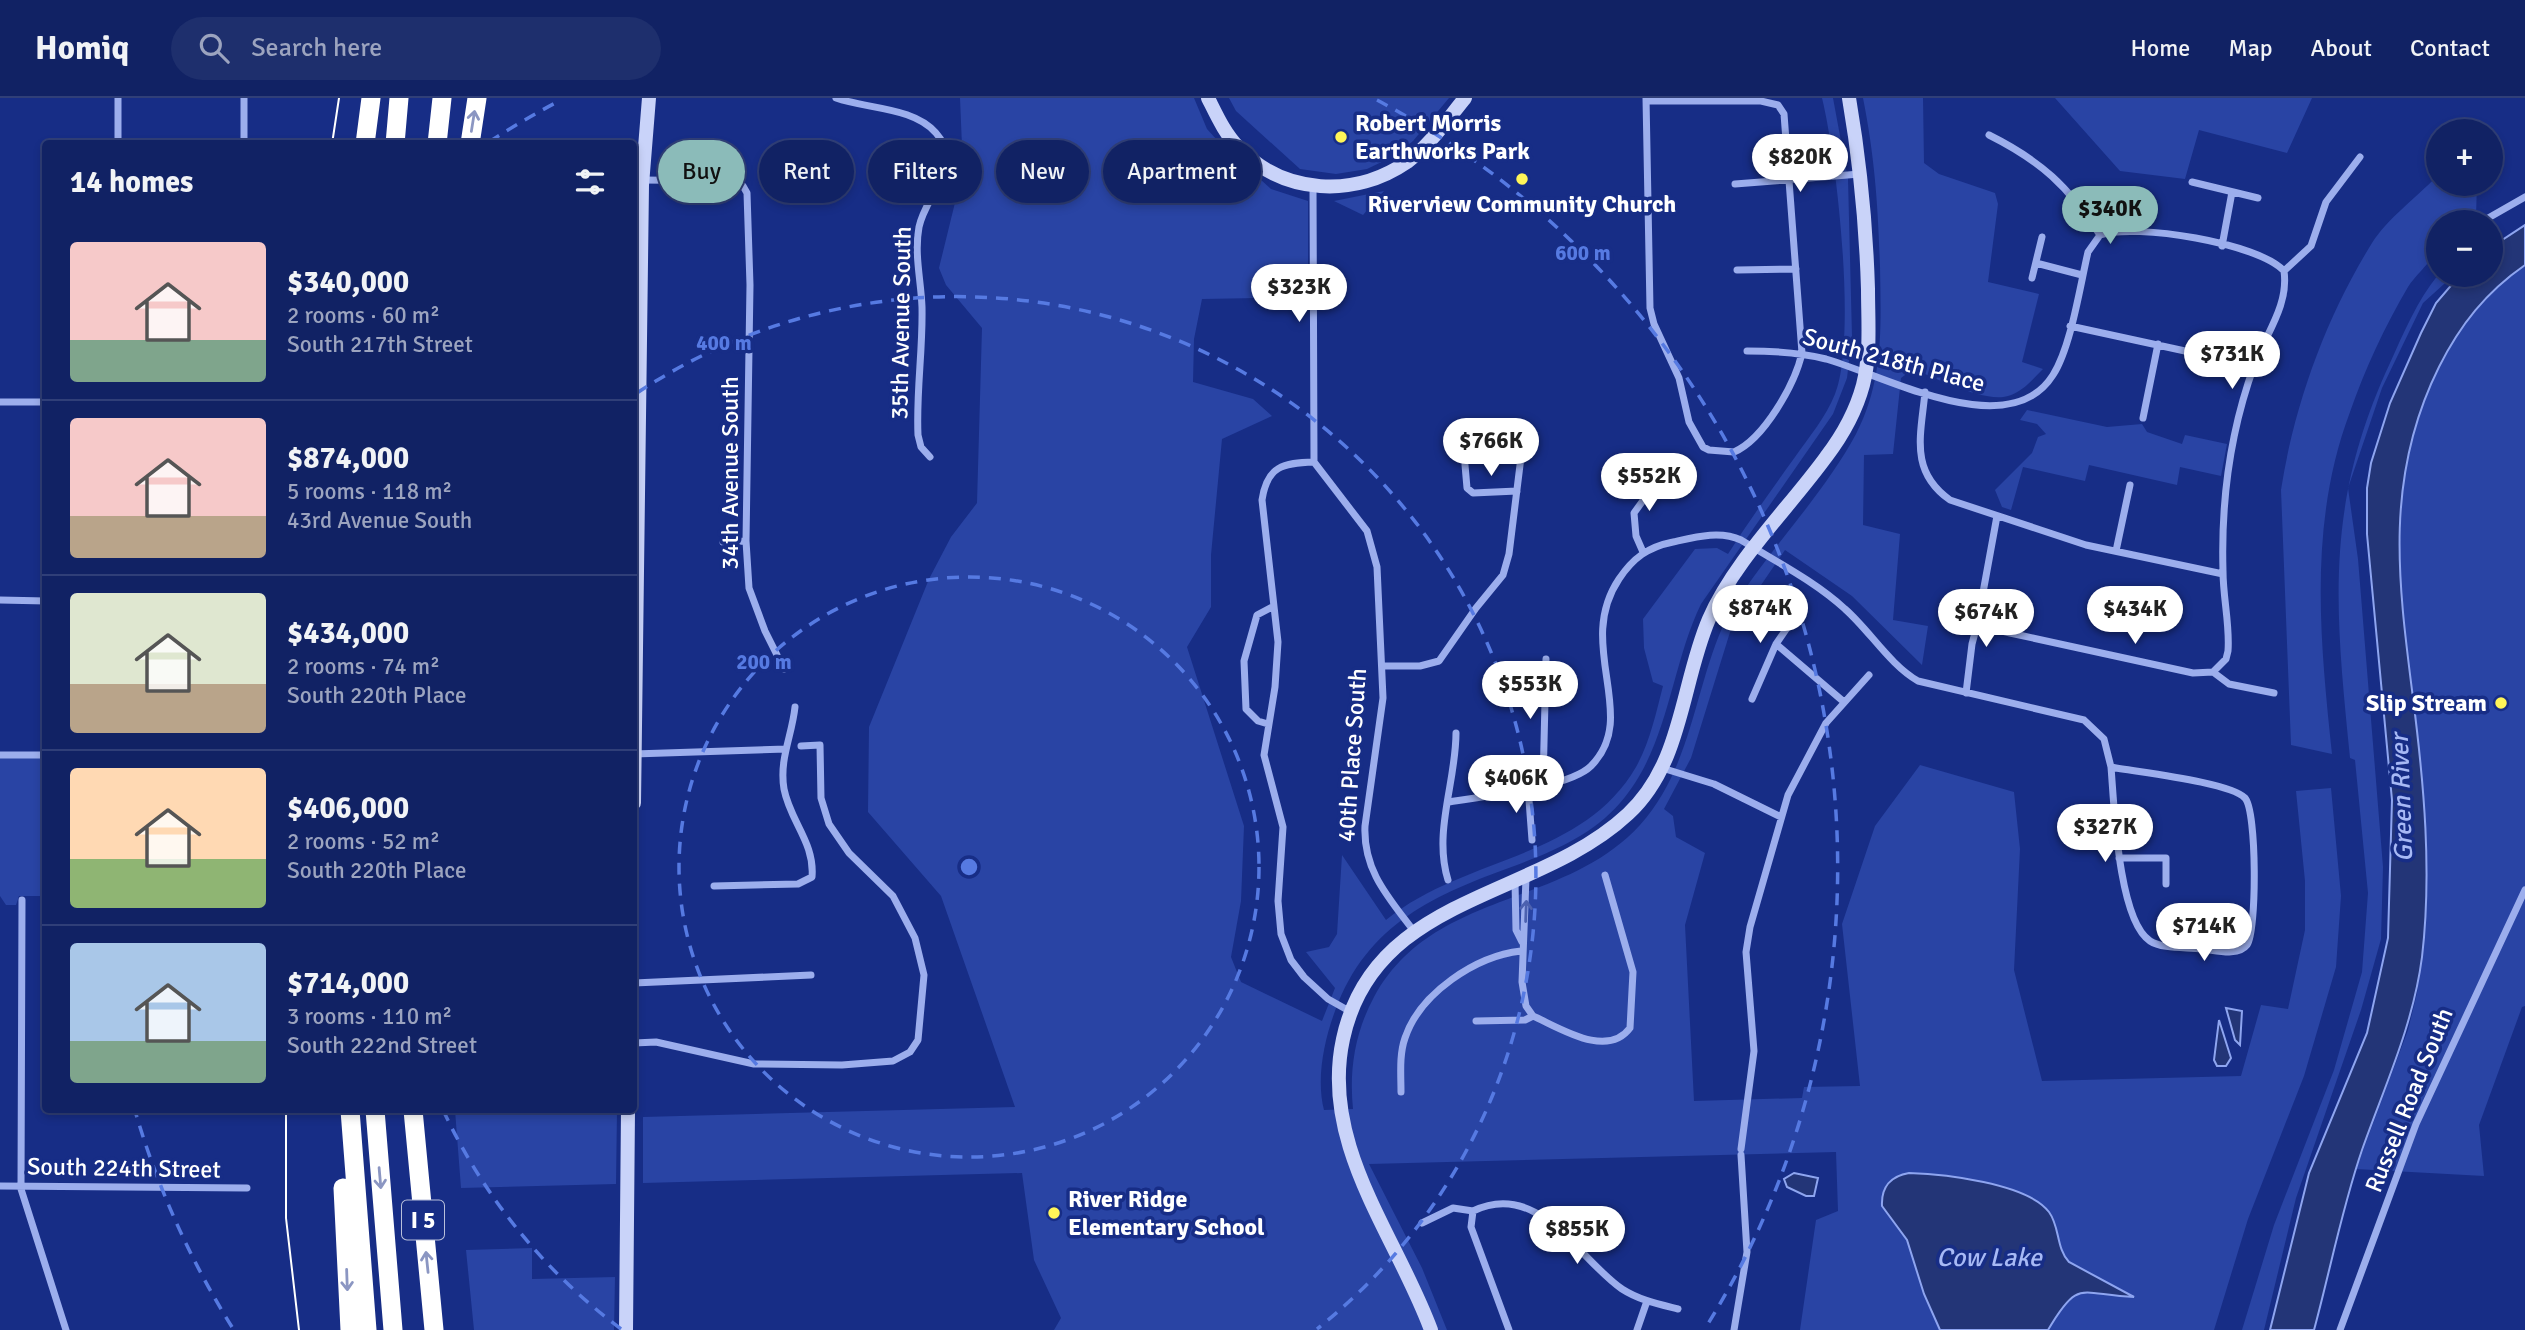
<!DOCTYPE html>
<meta charset="utf-8">
<style>
body{margin:0;font-family:Signika,sans-serif;background:#1e2f6d;color:#f1f3f6;height:100vh;display:flex;flex-direction:column;font-size:26px;white-space:nowrap}
*{box-sizing:border-box;margin:0}
p{font-size:23px;color:#9ca4bf}
.icon{flex:none;width:38px;height:38px;fill:none;stroke:currentColor;stroke-width:2;stroke-linecap:round;stroke-linejoin:round}
.map{position:relative;flex:1;overflow:hidden}
.panel{position:absolute;left:42px;top:42px;width:595px;height:973px;display:flex;flex-direction:column;background:#112264;border-radius:7px;box-shadow:0 4px 10px #0003,0 0 0 2px #303f78}
.panel>*{flex:none}
.guide{position:absolute;left:658px;top:42px;width:665px;height:63px;display:flex;gap:14px}
.tools{position:absolute;left:2426px;top:21px;display:grid;gap:14px}
.tools a{display:grid;place-items:center;width:77px;height:77px;border-radius:50%;background:#112264;box-shadow:0 4px 10px #0003,0 0 0 2px #303f78;font-size:35px}
.price{position:absolute;translate:-50% -60px;padding:0 16px;border-radius:24px;background:#fff;color:#222;font-size:23px;line-height:46px;filter:drop-shadow(0 2px 4px #0008)}
.price::after{content:'';position:absolute;left:50%;top:42px;width:21px;height:16px;margin-left:-10px;background:inherit;clip-path:polygon(0 0,100% 0,50% 100%)}
.price.selected{background:#8bbbb9;color:#111}
ul{padding:0;list-style:none}
li{display:flex;align-items:center;gap:21px;height:175px;padding:0 28px}
li+li{border-top:2px solid #303f78}
li span{display:grid;place-items:center;flex:none;width:196px;height:140px;border-radius:7px;color:#555}
li>.icon{margin-inline-start:auto}
span .icon{width:84px;height:84px;fill:#fffc;stroke-width:1}
li b{font-size:30px}
h2{display:flex;justify-content:space-between;align-items:center;height:84px;padding:0 28px;font-size:30px}
.tag{padding:0 24px;border-radius:32px;background:#112264;box-shadow:0 4px 10px #0003,0 0 0 2px #303f78;font-size:24px;line-height:63px}
.tag.selected{background:#8bbbb9;color:#111}
header{display:flex;align-items:center;gap:42px;box-sizing:border-box;height:98px;padding:0 35px;background:#112264;border-bottom:2px solid #303f78}
header strong{font-size:33px}
nav{display:flex;gap:38px;margin-inline-start:auto;font-size:24px}
.search{width:490px;height:63px;background:#1e2f6d;display:flex;align-items:center;gap:18px;box-sizing:border-box;padding:0 24px;border-radius:38px;color:#9ca4bf;font-size:26px}
.map>svg:first-child{display:block}
</style>
<header>
<strong>Homiq</strong>
<div class="search"><svg class="icon" aria-label="search" viewBox="0 0 24 24"><circle cx="10" cy="10" r="6"/><path d="M15 15l6 6"/></svg>Search here</div>
<nav><a>Home</a><a>Map</a><a>About</a><a>Contact</a></nav>
</header>
<div class="map">
<svg width="2525" height="1232" viewBox="0 0 2525 1232">
<rect width="100%" height="100%" fill="#172d86"/>
<path fill="#2944a4" d="M960 0H1194L1207 31 1217 42 1271 91 1308 103V199L1202 201 1194 241 1193 284 1253 301 1272 318 1222 341 1211 457V509L1187 549 1244 728 1241 803 1231 859 1241 884 1322 923 1335 890 1306 854 1329 849 1337 836 1342 757 1386 822C1464 758 1582 762 1636 669 1650 644 1656 615 1663 588L1653 584 1644 550 1643 521 1695 451 1717 450 1728 456C1749 423 1772 391 1795 359 1809 339 1826 319 1835 296 1857 241 1837 61 1822 0H1833L1848 81 1852 238 1847 280 1833 316 1701 506C1670 570 1669 649 1620 705 1592 737 1556 752 1517 767 1436 796 1367 825 1335 913 1324 943 1316 981 1324 1012L1353 1011C1349 972 1355 934 1374 899 1433 791 1563 811 1640 727 1693 668 1694 588 1727 519 1765 455 1821 401 1856 336 1884 282 1881 228 1880 169 1878 108 1875 61 1863 0H1923L1924 65 1939 76 1995 95 1998 106 1988 184 2039 196 2022 264 2043 271C2033 281 2023 294 2008 298 1984 305 1936 280 1913 271L1901 280 1893 356 1864 357 1863 427 1900 436 1893 522 1928 528 1922 567 1852 498 1785 452 1731 531 1691 660 1664 711 1673 718 1676 739 1705 755 1685 827 1694 1003 1802 1000 1804 989 1860 988 1842 826 1875 728 1920 667 2014 694 2020 751 2014 872 2042 983 2241 978 2261 907 2288 911 2305 832V783L2296 693 2331 690 2341 798 2336 869 2304 978 2248 1121 2214 1232H1800L1816 1122 1838 1113 1836 1054 1369 1066 1422 1170 1447 1232H1054L1061 1220 1034 1162 1022 1075 643 1085V1019L1015 1009 941 798 868 714 869 629 929 481 951 439 977 405 982 230 946 187 939 170 963 72Z
M1229 0H1449L1413 43 1396 57 1367 71 1336 76 1300 71 1236 13Z
M2055 0H2312L2287 55 2199 32 2185 81 2120 73Z
M2436 79 2438 86H2477L2476 118 2468 124H2438C2438 131 2440 144 2437 151 2432 164 2416 176 2408 189 2385 228 2365 271 2350 314 2308 426 2320 541 2332 656L2291 647 2281 392C2294 307 2326 219 2372 145 2387 121 2416 100 2436 79Z
M1384 93 1363 117 1334 103Z
M2525 167V908L2522 909 2479 1027 2484 1078 2356 1071 2408 932 2417 895 2425 829 2424 715 2399 475 2402 397 2409 344 2426 296 2460 231 2492 193Z
M2438 177H2454L2423 205 2382 290 2348 390 2358 461 2383 769 2381 841 2361 912 2296 1100 2264 1232H2242L2274 1127 2334 972 2362 874 2368 795 2355 662 2350 660C2335 510 2324 407 2390 265 2404 234 2417 203 2438 177Z
M2027 312 2107 329 2142 326 2147 334 2182 346 2185 337 2227 346 2221 378 2180 369 2177 387 2089 367 2085 383 2023 369 2011 412 2002 409 1995 392 2032 355 2038 339 2046 336 2037 326 2020 322Z
M0 657H45V798H19L16 807H6L0 798Z
M455 1012H617L616 1086 461 1090Z
M532 1150V1181L615 1179 614 1232H474L466 1152Z"/>
<path fill="#233577" stroke="#8ea5f0" stroke-width="2" d="M2525 127V167C2486 194 2460 227 2439 269 2384 379 2398 483 2413 600 2424 686 2432 774 2422 859 2413 928 2385 987 2362 1052 2342 1110 2330 1173 2314 1232H2270L2309 1075 2367 935 2388 840 2392 702 2367 436V390L2371 365 2390 305 2421 235 2436 205 2460 177H2490V150Z
M2226 910 2242 913 2240 947 2235 942Z
M2219 922 2231 960 2226 968H2217L2214 962Z
M1794 1075 1818 1080 1814 1098H1806L1787 1089 1784 1081Z
M1909 1075C1943 1076 2027 1085 2049 1114 2060 1129 2056 1150 2069 1164L2134 1199C2080 1197 2079 1179 2048 1232H1940L1924 1196 1907 1142 1882 1108C1881 1089 1891 1078 1909 1075Z"/>
<g fill="none" stroke-linecap="round" stroke-linejoin="round">
<path stroke="#9caeed" stroke-width="7" d="M118 0V46
M244 0V46
M836 0C867 11 914 9 936 35 964 66 925 98 919 129 914 156 921 182 922 209 923 252 916 294 918 337L921 349 930 359
M1646 0 1650 210 1654 226 1679 280 1689 324 1703 349 1709 352 1734 354C1764 341 1795 286 1802 255L1784 16 1778 7 1761 3H1646
M1989 37C2041 63 2068 88 2100 137 2135 125 2259 145 2284 173
M643 82 729 83 743 88 747 95 750 187 746 443 749 490 765 533 784 571
M2192 84 2258 100
M1735 86 1860 76
M1313 87 1314 364
M2483 123 2525 99
M2222 148 2232 94
M2036 165 2082 177
M1737 172 1796 171
M2032 180 2042 139
M2070 228 2254 268
M1747 253C1774 253 1799 254 1826 261 1886 278 2009 347 2053 277 2071 249 2080 188 2088 154L2100 137
M1925 294C1921 337 1909 373 1950 402L2086 447 2223 476
M0 304H46
M2143 320 2158 246
M1314 364C1283 365 1267 368 1262 402L1278 544 1275 589 1264 657 1283 729 1278 803 1281 836 1291 862 1304 879 1328 901 1351 914
M1314 364 1367 433 1377 469 1383 600 1365 728C1363 772 1388 799 1413 832
M1465 367 1467 390 1473 395 1517 393
M723 444 746 443
M2116 453 2130 387
M1643 454 1636 438 1634 415 1660 379
M0 502 46 503
M1983 519 1998 532 2010 535 2193 575 2213 574 2229 586 2274 595
M1776 546 1844 604
M1383 568H1420L1439 563 1476 510 1503 477 1509 456 1521 359
M2213 574 2226 561 2228 553C2230 527 2223 500 2223 473 2221 404 2230 334 2254 268 2265 237 2289 208 2284 173L2311 148 2326 104 2360 59
M1966 595 1972 546 1976 531 1983 519 1982 500 1997 418
M1752 601 1776 546 1800 511
M1268 626 1258 623 1246 611 1244 563 1257 517 1272 509
M634 656 786 651
M0 657H46
M1662 670 1714 686 1781 719
M1543 687 1546 561
M1528 689 1532 742
M1449 704C1483 698 1569 690 1591 668 1641 618 1574 548 1619 481 1633 460 1648 449 1673 444 1695 439 1720 432 1741 442 1775 463 1816 484 1845 511 1870 533 1890 567 1918 583L2084 622 2104 641 2111 669C2136 674 2230 684 2245 700 2257 713 2257 833 2247 847 2238 859 2215 852 2202 851 2187 849 2162 851 2150 843 2118 822 2114 705 2111 669
M2119 760H2166V786
M1526 780 1522 884 1526 908 1533 918
M1448 782C1433 734 1456 684 1456 635
M1515 784 1516 832 1522 844
M714 788 798 786 812 779C815 745 790 723 784 691 779 661 792 638 795 609
M22 802 21 1091 66 1232
M634 885 811 877
M1533 918C1560 930 1607 961 1630 930L1633 874 1605 777
M1476 923 1525 922 1533 918
M634 945 656 944 754 966 842 967 893 963 910 954 918 942 924 877 915 840 893 798 849 755 829 726 821 700 820 647 801 648
M1401 994C1401 977 1399 957 1405 940 1420 895 1476 858 1521 853
M1741 1051 1754 953 1746 854 1750 829 1788 697 1826 625 1869 577
M0 1088 247 1090
M1473 1113C1539 1081 1578 1161 1622 1191 1639 1202 1658 1206 1678 1211
M1422 1125 1453 1110 1473 1113 1471 1129 1509 1232
M1637 1232 1647 1203
M1734 1232 1747 1154 1741 1057
M2340 1232 2416 1026 2525 792"/>
<path stroke="#c9d3f9" stroke-width="14" d="M1208 0C1217 18 1225 36 1239 50 1284 97 1355 100 1407 64 1430 47 1447 22 1465 0
M634 705 642 87 649 0
M626 1232 628 1012
M1431 1232C1396 1137 1320 1047 1343 941 1374 796 1536 802 1628 716 1683 665 1681 586 1709 521 1734 463 1789 410 1826 359 1842 338 1856 313 1863 287 1871 256 1868 223 1868 191 1866 126 1860 64 1849 0"/>
<path stroke="#fff" stroke-width="19" d="M365 46 371 0
M395 46 399 0
M437 46 442 0
M470 46 477 0
M350 1012 367 1232
M375 1012 393 1232
M413 1012 434 1232
M343 1090 350 1232"/>
<path stroke="#fff" stroke-width="2" d="M332 46 339 0
M286 1012V1120L299 1232"/>
</g>
<defs><path id="oneway-shaft" d="M-6 0H5M1.5-3L5.5 0L1.5 3" fill="none" stroke-width="1.6" stroke-linecap="round" stroke-linejoin="round" transform="scale(1.75)"/></defs>
<g stroke="#8b96c2">
<use href="#oneway-shaft" transform="translate(473 23) rotate(-81)"/>
<use href="#oneway-shaft" transform="translate(380 1080) rotate(85)"/>
<use href="#oneway-shaft" transform="translate(427 1164) rotate(-96)"/>
<use href="#oneway-shaft" transform="translate(347 1182) rotate(88)"/>
</g>
<use stroke="#4c61af" href="#oneway-shaft" transform="translate(1526 813) rotate(-88)"/>
<g fill="none" stroke="#567ae2" stroke-width="3.5" stroke-dasharray="12 9">
<circle cx="969" cy="769" r="290"/>
<path d="M621 1231A579 579 0 0 1 444 1014M637 295A579 579 0 0 1 1317 1231"/>
<path d="M232 1229A869 869 0 0 1 136 1016M489 44A869 869 0 0 1 561 2M1377 2A869 869 0 0 1 1706 1229"/>
</g>
<g fill="#fff558" stroke="#172d86" stroke-width="2.5">
<circle cx="1341" cy="39" r="7"/>
<circle cx="1522" cy="81" r="7"/>
<circle cx="2501" cy="605" r="7"/>
<circle cx="1054" cy="1115" r="7"/>
</g>
<g text-anchor="middle" dominant-baseline="central" stroke-width="7" stroke-linejoin="round" paint-order="stroke">
<rect fill="#172d86" stroke="#b9c0db" stroke-width="2" x="402" y="1102.5" width="42" height="39" rx="5"/>
<g font-size="23" font-weight="bold" fill="#fff">
<text x="423" y="1122">I 5</text>
</g>
<g font-size="24" font-weight="bold" fill="#fff" stroke="#172d86" text-anchor="start">
<text x="1355" y="25">Robert Morris<tspan x="1355" dy="28">Earthworks Park</tspan></text>
<text x="1522" y="106" text-anchor="middle">Riverview Community Church</text>
<text x="2487" y="605" text-anchor="end">Slip Stream</text>
<text x="1068" y="1101">River Ridge<tspan x="1068" dy="28">Elementary School</tspan></text>
</g>
<g font-size="24" fill="#fff" stroke="#172d86">
<text transform="translate(901 225) rotate(-89)">35th Avenue South</text>
<text transform="translate(1894 262) rotate(15)">South 218th Place</text>
<text transform="translate(730 375) rotate(-90)">34th Avenue South</text>
<text transform="translate(1352 657) rotate(-86)">40th Place South</text>
<text transform="translate(2409 1002) rotate(-68)">Russell Road South</text>
<text transform="translate(124 1070) rotate(1)">South 224th Street</text>
</g>
<g font-size="26" font-style="italic" fill="#a7b9f5" stroke="#172d86">
<text transform="translate(2402 700) rotate(-92)">Green River</text>
<text x="1989" y="1160">Cow Lake</text>
</g>
</g>
<circle cx="969" cy="769" r="10" fill="#567ae2" stroke="#172d86" stroke-width="3.5"/>
<g font-size="21" text-anchor="middle" font-weight="bold" fill="#567ae2" stroke="#172d86" stroke-width="7" stroke-linejoin="round" paint-order="stroke">
<text x="1583" y="162">600 m</text>
<text x="724" y="252">400 m</text>
<text x="764" y="571">200 m</text>
</g>
</svg>
<div class="tools">
<a>+</a>
<a>−</a>
</div>
<b class="price" style="left:1800px;top:96px">$820K</b>
<b class="price selected" style="left:2110px;top:148px">$340K</b>
<b class="price" style="left:1299px;top:226px">$323K</b>
<b class="price" style="left:2232px;top:293px">$731K</b>
<b class="price" style="left:1491px;top:380px">$766K</b>
<b class="price" style="left:1649px;top:415px">$552K</b>
<b class="price" style="left:1760px;top:547px">$874K</b>
<b class="price" style="left:2135px;top:548px">$434K</b>
<b class="price" style="left:1986px;top:551px">$674K</b>
<b class="price" style="left:1530px;top:623px">$553K</b>
<b class="price" style="left:1516px;top:717px">$406K</b>
<b class="price" style="left:2105px;top:766px">$327K</b>
<b class="price" style="left:2204px;top:865px">$714K</b>
<b class="price" style="left:1577px;top:1168px">$855K</b>
<div class="guide">
<a class="tag selected">Buy</a>
<a class="tag">Rent</a>
<a class="tag">Filters</a>
<a class="tag">New</a>
<a class="tag">Apartment</a>
</div>
<section class="panel">
<h2>14 homes<svg class="icon" aria-label="filters" viewBox="0 0 24 24"><path d="M4 7h16M4 17h16"/><circle cx="9" cy="7" r="2"/><circle cx="15" cy="17" r="2"/></svg></h2>
<ul>
<li><span style="background:linear-gradient(#f6c9c9 70%,#7fa58c 0)"><svg class="icon" aria-label="home" viewBox="0 0 24 24"><path d="M3 11l9-7 9 7M6 9v11h12V9"/></svg></span><div><b>$340,000</b><p>2 rooms · 60 m²</p><p>South 217th Street</p></div></li>
<li><span style="background:linear-gradient(#f6c9c9 70%,#b9a48a 0)"><svg class="icon" aria-label="home" viewBox="0 0 24 24"><path d="M3 11l9-7 9 7M6 9v11h12V9"/></svg></span><div><b>$874,000</b><p>5 rooms · 118 m²</p><p>43rd Avenue South</p></div></li>
<li><span style="background:linear-gradient(#dfe7d0 65%,#b9a48a 0)"><svg class="icon" aria-label="home" viewBox="0 0 24 24"><path d="M3 11l9-7 9 7M6 9v11h12V9"/></svg></span><div><b>$434,000</b><p>2 rooms · 74 m²</p><p>South 220th Place</p></div></li>
<li><span style="background:linear-gradient(#ffd9b3 65%,#8fb573 0)"><svg class="icon" aria-label="home" viewBox="0 0 24 24"><path d="M3 11l9-7 9 7M6 9v11h12V9"/></svg></span><div><b>$406,000</b><p>2 rooms · 52 m²</p><p>South 220th Place</p></div></li>
<li><span style="background:linear-gradient(#a9c7e8 70%,#7fa58c 0)"><svg class="icon" aria-label="home" viewBox="0 0 24 24"><path d="M3 11l9-7 9 7M6 9v11h12V9"/></svg></span><div><b>$714,000</b><p>3 rooms · 110 m²</p><p>South 222nd Street</p></div></li>
</ul>
</section>
</div>
